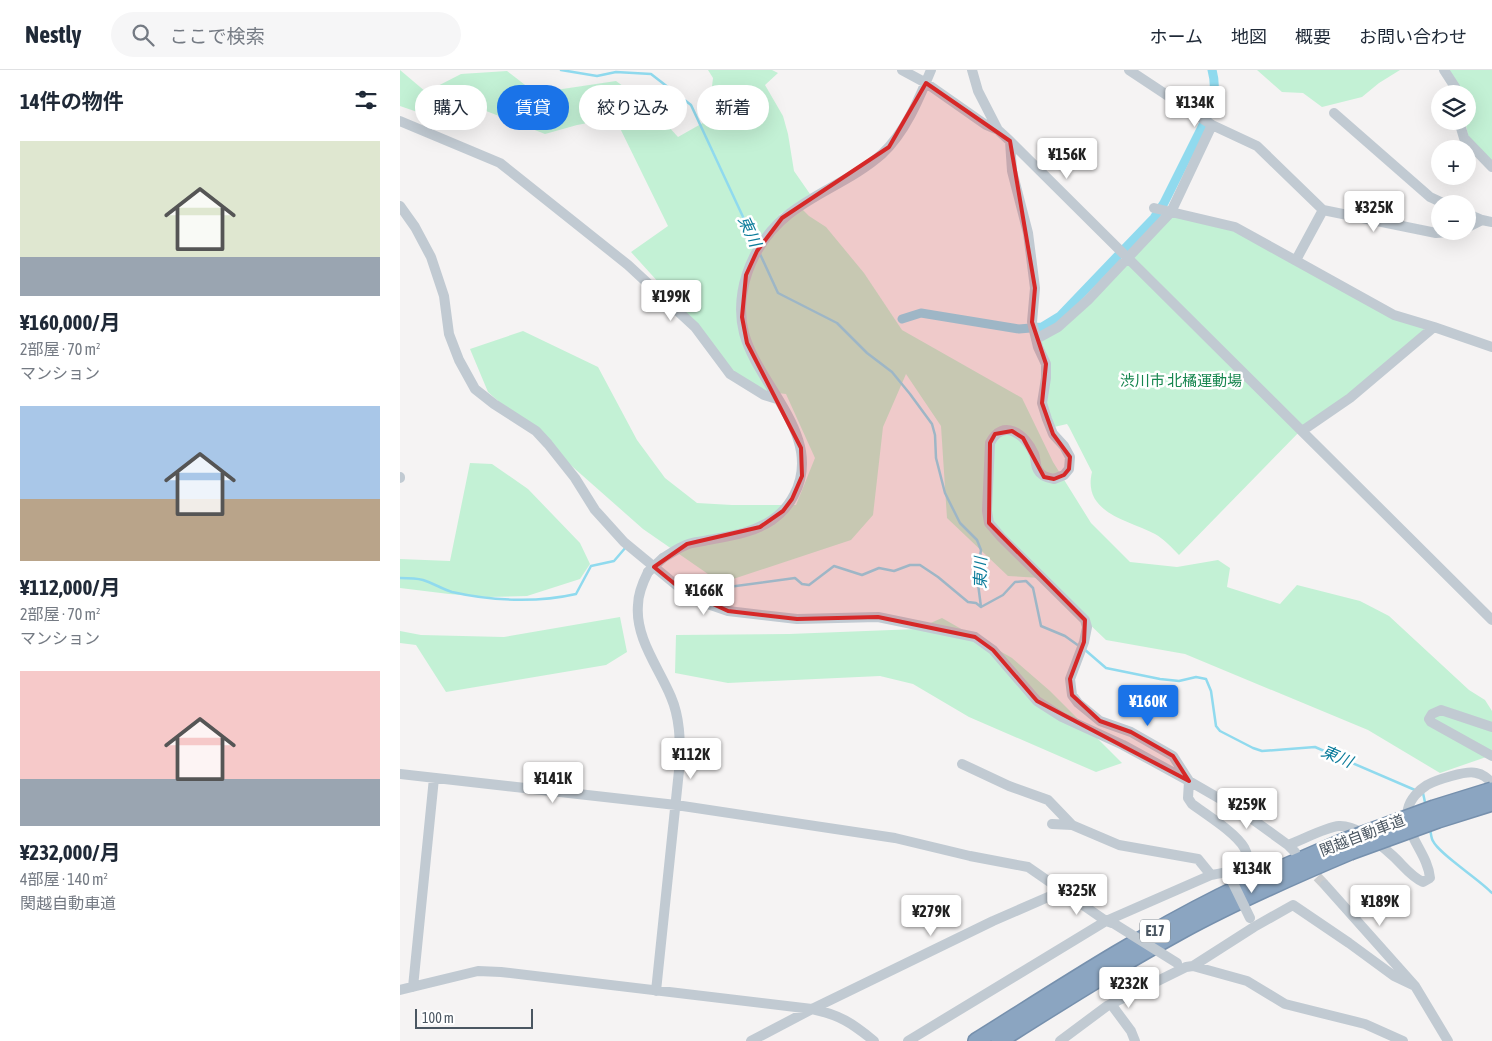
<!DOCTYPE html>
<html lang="ja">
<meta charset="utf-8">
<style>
body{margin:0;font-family:"Asap Condensed","Noto Sans JP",sans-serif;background:#f6f6f7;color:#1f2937;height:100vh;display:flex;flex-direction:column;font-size:19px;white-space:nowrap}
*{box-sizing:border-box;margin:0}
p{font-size:16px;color:#747a83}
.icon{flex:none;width:28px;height:28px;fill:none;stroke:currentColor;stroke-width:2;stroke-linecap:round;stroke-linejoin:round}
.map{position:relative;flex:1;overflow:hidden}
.panel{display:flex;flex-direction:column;background:#fff;width:400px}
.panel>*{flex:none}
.hud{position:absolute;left:15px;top:15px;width:475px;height:45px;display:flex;gap:10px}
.tools{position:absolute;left:1031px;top:15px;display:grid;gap:10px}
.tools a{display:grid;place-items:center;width:45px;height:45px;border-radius:50%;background:#fff;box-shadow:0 5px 20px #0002;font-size:25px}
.scale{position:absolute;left:15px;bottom:12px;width:118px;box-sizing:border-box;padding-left:5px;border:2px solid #4a5661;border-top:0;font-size:14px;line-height:18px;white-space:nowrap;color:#4a5661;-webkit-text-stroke:4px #fff;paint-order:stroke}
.price{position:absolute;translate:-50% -42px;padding:0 11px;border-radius:5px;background:#fff;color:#222;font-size:16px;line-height:32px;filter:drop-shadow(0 1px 2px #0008)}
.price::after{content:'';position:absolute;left:50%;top:30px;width:15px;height:11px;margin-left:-8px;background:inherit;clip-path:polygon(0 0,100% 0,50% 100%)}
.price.current{background:#1a73e8;color:#fff}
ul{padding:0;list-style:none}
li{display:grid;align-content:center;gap:10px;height:265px;padding:0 20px}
li span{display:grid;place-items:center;height:155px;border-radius:0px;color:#555}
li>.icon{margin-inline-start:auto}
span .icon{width:90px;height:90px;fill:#fffc;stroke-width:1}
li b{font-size:21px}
h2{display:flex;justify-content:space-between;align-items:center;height:60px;padding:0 20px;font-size:21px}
.pill{padding:0 18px;border-radius:22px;background:#fff;box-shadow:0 5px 20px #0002;font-size:18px;line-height:45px}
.pill.current{background:#1a73e8;color:#fff}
header{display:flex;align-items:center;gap:30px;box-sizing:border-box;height:70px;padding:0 25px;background:#fff;border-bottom:1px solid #e0e1e3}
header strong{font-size:24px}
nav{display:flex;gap:28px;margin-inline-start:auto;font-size:18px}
.search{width:350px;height:45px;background:#f6f6f7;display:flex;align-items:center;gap:12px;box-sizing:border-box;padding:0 18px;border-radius:28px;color:#747a83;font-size:19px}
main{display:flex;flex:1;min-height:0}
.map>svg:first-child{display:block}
</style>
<header>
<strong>Nestly</strong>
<div class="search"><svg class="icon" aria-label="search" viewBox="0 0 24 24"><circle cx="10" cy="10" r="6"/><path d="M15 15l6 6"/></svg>ここで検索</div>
<nav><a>ホーム</a><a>地図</a><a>概要</a><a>お問い合わせ</a></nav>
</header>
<main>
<section class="panel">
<h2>14件の物件<svg class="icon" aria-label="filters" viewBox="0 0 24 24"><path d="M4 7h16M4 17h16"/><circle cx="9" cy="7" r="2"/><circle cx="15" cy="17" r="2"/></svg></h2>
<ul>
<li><span style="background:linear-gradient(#dfe7d0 75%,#9aa5b1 0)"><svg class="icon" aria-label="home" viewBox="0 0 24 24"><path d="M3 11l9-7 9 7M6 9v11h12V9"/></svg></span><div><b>¥160,000/月</b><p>2部屋 · 70 m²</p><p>マンション</p></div></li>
<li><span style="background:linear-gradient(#a9c7e8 60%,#b9a48a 0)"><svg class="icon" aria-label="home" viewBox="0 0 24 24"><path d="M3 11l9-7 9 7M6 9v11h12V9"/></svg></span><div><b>¥112,000/月</b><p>2部屋 · 70 m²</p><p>マンション</p></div></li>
<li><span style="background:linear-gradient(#f6c9c9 70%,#9aa5b1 0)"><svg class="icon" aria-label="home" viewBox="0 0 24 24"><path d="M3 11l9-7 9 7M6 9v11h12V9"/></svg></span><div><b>¥232,000/月</b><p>4部屋 · 140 m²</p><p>関越自動車道</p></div></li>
</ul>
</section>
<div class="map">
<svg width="1092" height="971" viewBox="0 0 1092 971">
<rect width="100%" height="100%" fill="#f5f3f3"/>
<path fill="#c3f1d5" d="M0 0 26 22 61 4 107 1 129 18 149 21 216 11 249 35 278 67 308 50 313 8 308 0H372L378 3 365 15 383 46 388 64 394 101 410 124 379 145 382 148 402 139 409 146 426 157 464 203 502 260 622 328 653 392 691 453 730 492 777 497 818 490 830 498 827 517 880 534 897 515 960 531 989 546 1069 620 1085 630 1092 641V685L1040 703 968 660 785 584 706 570 641 508 608 506 547 448 541 356 506 304 483 357 473 445 451 470 321 513 243 459 88 322 70 279 123 261 198 297 237 370 265 408 297 433 332 435H396L415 388 386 324 359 321 331 303 298 256 231 182 268 156 215 48 177 55 145 64 68 34 26 45 0 36Z
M857 0H1000L979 13 962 27 922 37 903 23 882 22Z
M1048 0H1092V92L1069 70 1065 51H1068V24H1059Z
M771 145 828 157 983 242 1028 256 949 327 903 358 779 485C772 478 764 469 755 464 728 450 682 443 692 402L669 357 667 354 654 357 647 341 640 273Z
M70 393 92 394 128 419 180 473 190 494 180 509 127 526 88 527 49 524 0 518V489L50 491Z
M220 547 227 582 206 595 46 622 16 575 0 573V561L21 565 104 567Z
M542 548 612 588 650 621 722 693 696 702 569 647 513 614 480 606 328 613 275 603 276 565 389 564 517 559Z"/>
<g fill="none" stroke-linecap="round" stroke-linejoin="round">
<path stroke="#90daee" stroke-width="2.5" d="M161 0 197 6 216 2 251 4 291 35 357 177
M360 184 378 223 437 253 467 283 492 302 510 324 532 354 535 365 536 388 545 423 560 453 577 470 581 480 577 506 581 537
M0 508C8 508 16 508 23 510 33 513 42 519 52 522 92 531 137 533 176 524L191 496 214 491 226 477
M291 522 395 508 402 514 409 515 434 496 462 505 479 498 494 501 510 495H520L538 507 568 532 576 533 581 537
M581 537 603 525 615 512 626 511 633 518 641 556 665 566 679 576
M684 579 706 598 760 609 779 611 796 607 806 609 811 621 816 656 820 661 853 678 862 681 915 677 1015 720
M1023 723 1026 737
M1030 759C1031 763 1031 768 1033 771 1039 784 1079 809 1092 823"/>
<path stroke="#90daee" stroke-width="9" d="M502 249 521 243 619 259 642 257 660 246 754 148 764 133 810 41C815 27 816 14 812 0"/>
<path stroke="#caccce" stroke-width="10" stroke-dasharray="10 5" stroke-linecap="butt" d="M907 796 925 815"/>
<g stroke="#7690ad" stroke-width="18">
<path id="highway" d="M576 971C656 921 735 869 819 827 860 807 902 789 944 771
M599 971C659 933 719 895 781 861 836 831 893 806 950 782"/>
</g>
<path stroke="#c1cad2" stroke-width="10" d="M502 0 526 13 586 55 598 60 610 71 1092 550
M572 0 578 21 598 60
M729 0 812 55 857 76 923 140
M1044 0 1055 17 1056 24
M934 43 1030 127 1045 134
M0 51 100 93 228 195 295 257 330 304 364 325 377 329
M1059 51 1064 68 1092 97
M0 136 15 157 31 187 44 226 49 264 59 290 75 319 94 334 136 361 148 374 175 408 195 440 224 472 281 519 299 531 328 541 397 549 478 547 575 567 593 580 637 631 662 647 723 675 789 711 841 741 888 775 895 782
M754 138 835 157 994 245 1034 257 1092 277
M1068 144 1082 150
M1068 157 1082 150 1092 152
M896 190 923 140 1036 163 1060 161
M636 269 658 257 688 230 771 142 812 55
M902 361 950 328 1034 257
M0 407V408
M263 488C270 484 278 478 286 475 292 472 301 472 308 470 330 466 353 463 372 450 382 443 389 435 394 425 425 367 358 316 344 263 337 236 343 207 356 183 385 129 440 121 482 84 505 63 519 29 531 0
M248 502C243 512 238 523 238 535 235 568 259 598 271 627 280 648 280 670 280 691L256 921
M1092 657 1041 640 1032 644 1029 649 1031 652 1092 686
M562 694 609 716 648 730 672 755
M0 704 276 735 495 768 570 786 628 797 706 851 712 853
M652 754 672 755 719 775 798 789 811 805
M888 775C902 770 926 757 939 756 957 755 981 775 993 786 1003 795 1010 806 1023 812L1030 808C1028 783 1003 764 1008 739 1010 729 1019 720 1027 715 1036 710 1067 700 1076 703 1083 704 1087 708 1092 713
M925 815 1015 916 1048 971
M793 896 854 857 893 835 949 873 994 906 1015 916
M13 917 34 708
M0 920 78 901 101 902 412 939C440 945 452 953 474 971
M711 934 731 961 735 971
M351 971 412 939 593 851 662 821
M508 971 706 851 811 805C889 794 819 754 792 734L788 728 789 711 773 686 731 662 700 651 678 633 672 625 670 609 684 572 687 557 685 550 601 467 589 453 587 441 590 373C603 347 626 365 634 384 636 389 635 395 638 400 641 406 648 408 654 409L664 405 669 399 670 387 664 376 653 364 647 349 642 333 646 308V294L638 277 632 252 635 218 628 163 612 101 610 71
M660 971 707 936 786 897 793 896 847 911 885 934 965 954 1003 971"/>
<use href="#highway" stroke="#8ba5c1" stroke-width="15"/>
<g stroke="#7690ad" stroke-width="18" stroke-linecap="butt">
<path id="highway-bridge" d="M944 771 1034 738 1092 720
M950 782 1038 750 1092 733"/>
</g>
<path stroke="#c1cad2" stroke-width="10" d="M248 502 263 488
M832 811 850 848
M713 853 777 893"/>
<use href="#highway-bridge" stroke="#8ba5c1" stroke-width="15"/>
</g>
<path fill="#d62828" fill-opacity="0.2" stroke="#d62828" stroke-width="4" stroke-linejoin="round" d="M526 13 610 71 635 218 632 252 646 294 642 333 653 364 670 387 669 399 664 405 654 409 644 407 623 368 612 361 595 364 590 373 589 453 685 550 684 572 670 609 672 625 700 651 731 662 773 686 789 711 637 631 593 580 575 567 478 547 397 549 328 541 281 519 254 497 287 474 360 457 383 441 392 429 402 406 401 378 347 273 342 247 346 205 357 181 382 148 489 77Z"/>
<g text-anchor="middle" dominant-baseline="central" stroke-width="5" stroke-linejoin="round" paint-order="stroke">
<rect fill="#fff" stroke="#808990" stroke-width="1" x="740" y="849.5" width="30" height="23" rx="4"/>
<g font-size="14" font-weight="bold" fill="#4a5661">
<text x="755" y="861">E17</text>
</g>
<g font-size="15" fill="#17864f" stroke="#fff">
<text x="781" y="310">渋川市 北橘運動場</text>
</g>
<g font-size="15" fill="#4a5661" stroke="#fff">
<text transform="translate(962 765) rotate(-21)">関越自動車道</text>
</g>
<g font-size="16" font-style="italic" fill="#0c7c9b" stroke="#fff">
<text transform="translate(350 161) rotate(65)">東川</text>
<text transform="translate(580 503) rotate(-89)">東川</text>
<text transform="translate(937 686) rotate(23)">東川</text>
</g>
</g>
</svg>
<div class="tools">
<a><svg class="icon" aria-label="layers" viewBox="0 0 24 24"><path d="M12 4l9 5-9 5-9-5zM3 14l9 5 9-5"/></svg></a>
<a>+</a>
<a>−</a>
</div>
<div class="scale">100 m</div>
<b class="price" style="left:795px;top:58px">¥134K</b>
<b class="price" style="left:667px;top:110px">¥156K</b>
<b class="price" style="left:974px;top:163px">¥325K</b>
<b class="price" style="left:271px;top:252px">¥199K</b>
<b class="price" style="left:304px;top:546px">¥166K</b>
<b class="price current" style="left:748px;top:657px">¥160K</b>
<b class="price" style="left:291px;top:710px">¥112K</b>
<b class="price" style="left:153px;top:734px">¥141K</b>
<b class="price" style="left:847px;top:760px">¥259K</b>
<b class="price" style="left:852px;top:824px">¥134K</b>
<b class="price" style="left:677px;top:846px">¥325K</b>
<b class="price" style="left:980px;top:857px">¥189K</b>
<b class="price" style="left:531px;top:867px">¥279K</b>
<b class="price" style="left:729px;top:939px">¥232K</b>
<div class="hud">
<a class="pill">購入</a>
<a class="pill current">賃貸</a>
<a class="pill">絞り込み</a>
<a class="pill">新着</a>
</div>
</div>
</main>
